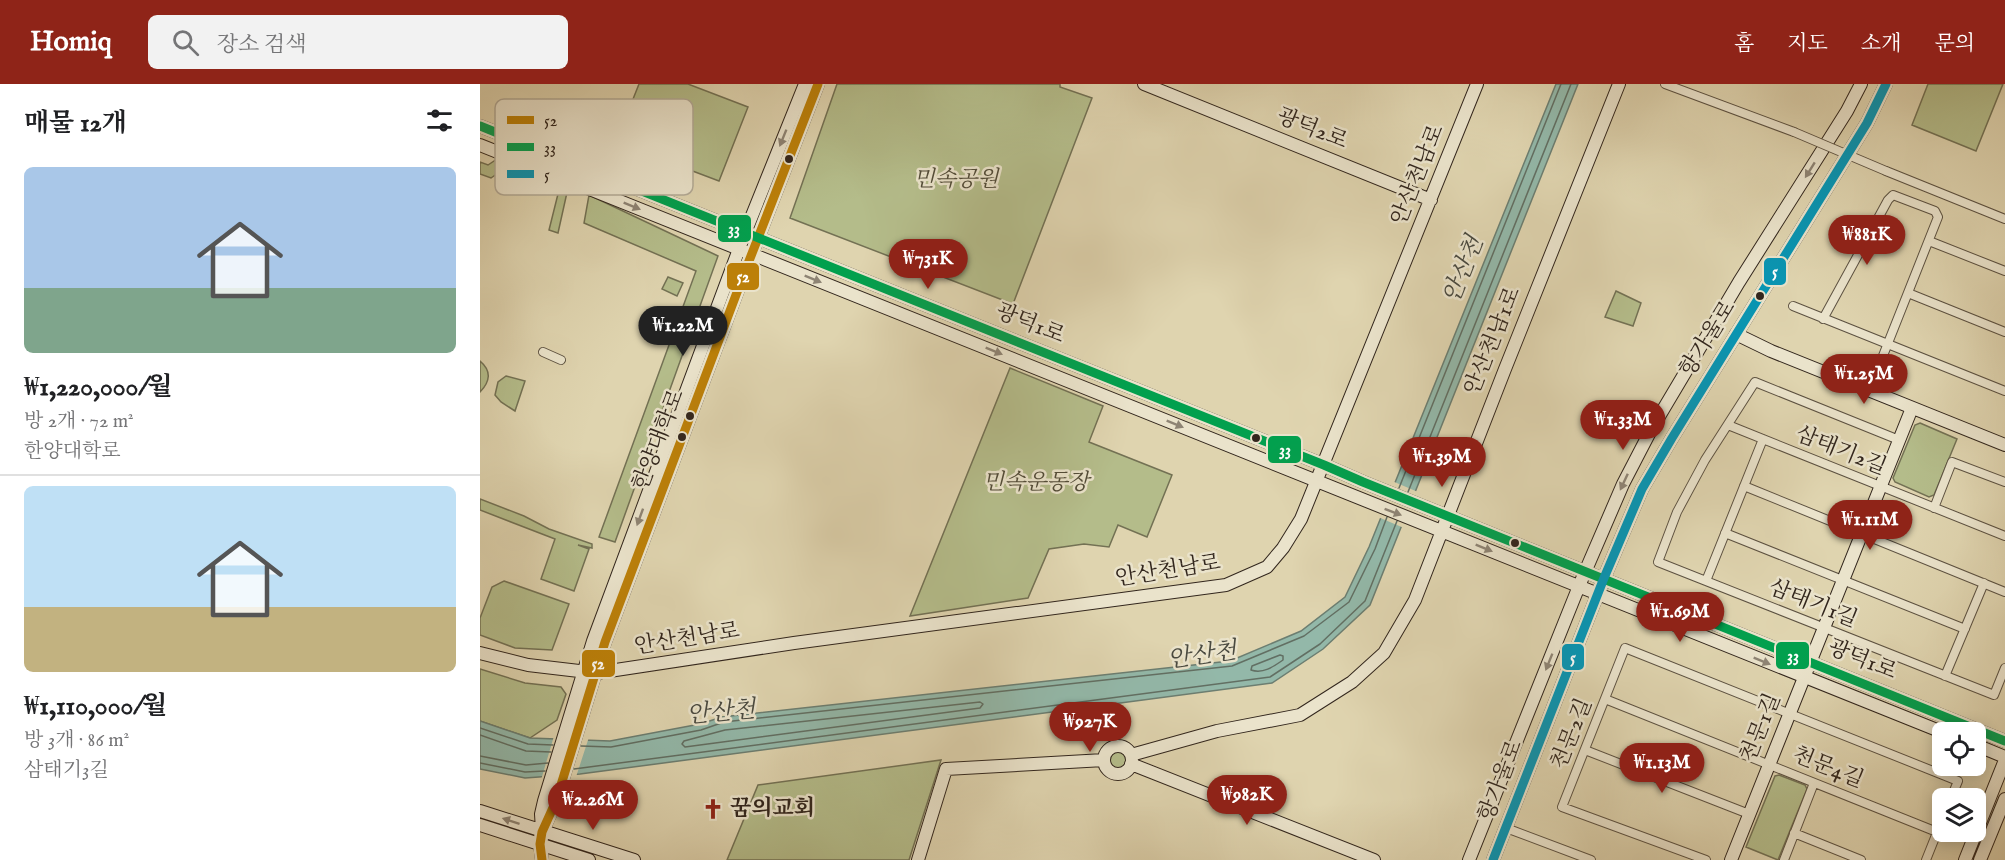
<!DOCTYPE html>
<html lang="ko">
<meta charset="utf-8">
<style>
body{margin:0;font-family:"IM FELL English","Noto Serif KR",serif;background:#f2f2f2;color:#202124;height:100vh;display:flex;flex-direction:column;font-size:22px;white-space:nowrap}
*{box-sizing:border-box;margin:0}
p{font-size:20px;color:#757577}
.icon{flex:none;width:33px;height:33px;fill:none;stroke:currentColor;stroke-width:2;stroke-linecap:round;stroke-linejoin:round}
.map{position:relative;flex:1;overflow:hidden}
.side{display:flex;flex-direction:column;background:#fff;width:480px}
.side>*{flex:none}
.fabs{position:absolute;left:1452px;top:638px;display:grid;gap:12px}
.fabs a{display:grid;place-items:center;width:54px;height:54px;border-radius:9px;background:#fff;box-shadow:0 3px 15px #0003;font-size:30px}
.price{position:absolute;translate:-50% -51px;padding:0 14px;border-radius:21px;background:#8f2418;color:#fff;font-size:20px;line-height:39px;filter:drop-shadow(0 2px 3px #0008)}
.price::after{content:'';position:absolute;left:50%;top:36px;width:18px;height:14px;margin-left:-9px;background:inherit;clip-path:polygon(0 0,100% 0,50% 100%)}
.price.on{background:#222;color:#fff}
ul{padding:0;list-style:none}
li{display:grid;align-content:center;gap:12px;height:318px;padding:0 24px}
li+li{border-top:2px solid #e0e0e0}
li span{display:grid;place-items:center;height:186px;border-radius:9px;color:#555}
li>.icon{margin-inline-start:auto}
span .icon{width:108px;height:108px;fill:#fffc;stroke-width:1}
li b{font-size:26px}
h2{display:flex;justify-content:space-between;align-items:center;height:72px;padding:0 24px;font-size:26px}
header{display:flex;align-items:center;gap:36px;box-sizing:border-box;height:84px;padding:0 30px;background:#8f2418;color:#fff}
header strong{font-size:28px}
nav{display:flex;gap:33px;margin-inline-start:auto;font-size:21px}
.search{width:420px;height:54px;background:#f2f2f2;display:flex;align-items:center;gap:15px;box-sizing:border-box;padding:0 21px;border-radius:9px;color:#757577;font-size:22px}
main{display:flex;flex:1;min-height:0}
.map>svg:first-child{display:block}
</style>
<header>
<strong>Homiq</strong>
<div class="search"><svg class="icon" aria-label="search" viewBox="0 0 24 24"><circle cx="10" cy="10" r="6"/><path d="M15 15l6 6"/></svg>장소 검색</div>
<nav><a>홈</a><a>지도</a><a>소개</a><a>문의</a></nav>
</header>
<main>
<section class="side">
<h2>매물 12개<svg class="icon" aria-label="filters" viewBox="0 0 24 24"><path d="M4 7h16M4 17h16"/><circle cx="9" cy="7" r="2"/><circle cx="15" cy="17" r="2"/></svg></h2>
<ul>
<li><span style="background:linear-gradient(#a9c7e8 65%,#7fa58c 0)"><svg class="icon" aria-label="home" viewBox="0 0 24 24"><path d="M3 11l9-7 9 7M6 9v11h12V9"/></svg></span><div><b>₩1,220,000/월</b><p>방 2개 · 72 m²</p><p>한양대학로</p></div></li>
<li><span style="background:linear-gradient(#bfe0f5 65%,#c2b280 0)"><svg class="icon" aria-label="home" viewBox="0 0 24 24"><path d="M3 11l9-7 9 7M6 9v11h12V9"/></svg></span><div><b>₩1,110,000/월</b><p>방 3개 · 86 m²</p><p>삼태기3길</p></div></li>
</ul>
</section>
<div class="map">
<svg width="1525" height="776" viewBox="0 0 1525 776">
<rect width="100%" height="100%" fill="#dfd4af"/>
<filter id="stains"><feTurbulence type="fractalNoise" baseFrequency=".00333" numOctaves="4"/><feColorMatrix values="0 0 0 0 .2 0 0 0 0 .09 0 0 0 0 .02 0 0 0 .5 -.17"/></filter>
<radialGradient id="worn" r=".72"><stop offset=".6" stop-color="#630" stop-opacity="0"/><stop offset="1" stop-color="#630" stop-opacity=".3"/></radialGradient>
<path fill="#b4bc8a" stroke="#737154" stroke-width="1.5" d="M159 0H208L268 23 239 97 136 58Z
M357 0H580V3L612 14 533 220 310 134Z
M1448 0H1523L1496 67 1432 41Z
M17 75 88 104 78 149 69 146 78 110 21 87 11 94 0 90V78L8 81Z
M109 111 238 172 135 458 119 453 216 187 104 139Z
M188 193 203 199 197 212 182 205Z
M1136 207 1161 219 1153 242 1125 233Z
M0 277C12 287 10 298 0 308Z
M530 284 623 322 609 358 692 391 667 453 638 441 629 463 604 460 569 465 548 514 430 532Z
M26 292 45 297 35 327 21 318 15 311 18 298Z
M1440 339 1477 355 1454 411 1449 413 1415 398 1413 394 1435 341Z
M0 415 44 432 69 445 112 460V464L98 461 109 465 94 507 61 495 75 455 0 426Z
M24 497 89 520 72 566 35 564 0 551V534L12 503Z
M0 585 45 599 81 603 86 610 77 636 50 654 0 637Z
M629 676a9 9 0 1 1 18 0a9 9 0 1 1-18 0Z
M461 676 429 776H247L278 701Z
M1299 691 1325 701 1327 705 1298 776 1266 763 1295 692Z"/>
<path fill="#93b8a9" stroke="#6c7e71" stroke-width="1.5" d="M1076 0H1098L890 521 843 565 792 599 100 690 45 694 0 685V637L50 654 130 657 220 640 242 633 750 577 821 547 865 513 889 463Z"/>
<path fill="#dfd4af" d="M912 397 938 408 924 444 898 433Z
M74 652 109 653 96 693 61 696Z"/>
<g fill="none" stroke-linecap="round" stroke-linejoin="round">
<path stroke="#626f63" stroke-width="1.5" d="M919 404 1081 0
M928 408 1091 0
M800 571 803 572V576C793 583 783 590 771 586L772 582Z
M500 618 503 620 500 624 205 663 202 660 204 657 245 646Z
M0 644 48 660 73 661
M0 651 46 667 71 668
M101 662 131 663 221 646 244 638 752 582 824 552 869 518 895 465 907 433
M0 672 46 681 68 679
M0 679 45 688 65 687
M94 685 790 593 840 560 885 517 917 437"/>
<g stroke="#5d5242" stroke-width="10">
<path id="street" d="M1185 0 1314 48
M1406 87 1525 135
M1449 157 1525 187
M1428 209 1525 248
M1313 222 1525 307
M1343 235 1408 116 1413 111 1455 127 1458 133 1389 307
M63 268 81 276
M1248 341 1525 452
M1419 356 1275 298 1225 376 1197 428 1178 478 1514 611 1525 584
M1264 402 1525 508
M1454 424 1472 378 1525 398
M1245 449 1485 545
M1226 497 1283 355
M1465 592 1504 499
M1125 615 1457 748
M1105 666 1269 730
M1026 744 1111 776
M1314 749 1381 776
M1226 776 1082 723 1145 564 1478 697 1471 714
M1304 776 1334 699
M1446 776 1462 736"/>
</g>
<g stroke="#32261d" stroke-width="14">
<path id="secondary" d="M664 0 951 116
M0 42 844 381 883 398 1525 657
M0 61 1462 648
M1256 250 1291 267 1525 361
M0 569 48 581 116 589 314 559 746 501 787 483 803 464 821 435 997 0
M1496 661 1525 673
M624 676a14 14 0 1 1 28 0a14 14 0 1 1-28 0Z
M651 671 737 647 820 631 872 598 904 569 935 516 1025 285 1139 0
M651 680 894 776
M0 727 154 776
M0 741 109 776
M62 746 61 730 64 717 113 557 265 149 325 0
M62 776 60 760 62 748 76 717 125 558 262 195 338 0
M438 776 466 685 624 676
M989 776 1099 502 1143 400 1171 346 1259 198 1367 27 1381 0
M1013 776 1124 494 1162 405 1192 354 1387 39 1406 0
M1251 776 1432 324
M1485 776 1525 676
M1500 776 1525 715"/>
</g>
<use href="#street" stroke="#eae3cb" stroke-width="8"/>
<use href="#secondary" stroke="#eae3cb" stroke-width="12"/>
<g stroke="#5d5242" stroke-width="10" stroke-linecap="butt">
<path id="street-bridge" d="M1314 48 1406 87"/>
</g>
<use href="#street-bridge" stroke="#eae3cb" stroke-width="8"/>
<g stroke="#eae3cb" stroke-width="14">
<path id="bus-1" d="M62 776 60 760 62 748 76 717 125 558 262 195 338 0"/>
</g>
<g stroke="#eae3cb" stroke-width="14">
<path id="bus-2" d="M0 42 844 381 883 398 1525 657"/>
</g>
<g stroke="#eae3cb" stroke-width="14">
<path id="bus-3" d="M1013 776 1124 494 1162 405 1192 354 1387 39 1406 0"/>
</g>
<use href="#bus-1" stroke="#bc8009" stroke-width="9"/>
<use href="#bus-2" stroke="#02a04e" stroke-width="9"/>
<use href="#bus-3" stroke="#0895b3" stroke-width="9"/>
</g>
<defs><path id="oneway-solid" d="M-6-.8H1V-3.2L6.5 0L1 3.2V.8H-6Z" transform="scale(1.5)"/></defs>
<g fill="#8e8474">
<use href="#oneway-solid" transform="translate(303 54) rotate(112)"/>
<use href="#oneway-solid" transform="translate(1330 86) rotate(122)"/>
<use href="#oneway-solid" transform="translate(152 122) rotate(22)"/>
<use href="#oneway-solid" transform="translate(333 195) rotate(22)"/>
<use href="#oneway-solid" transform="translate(514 267) rotate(22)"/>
<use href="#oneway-solid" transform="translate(695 340) rotate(22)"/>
<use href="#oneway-solid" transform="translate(1144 398) rotate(115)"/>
<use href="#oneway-solid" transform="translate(913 428) rotate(21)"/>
<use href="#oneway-solid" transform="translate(160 433) rotate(110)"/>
<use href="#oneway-solid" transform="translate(1004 464) rotate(22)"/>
<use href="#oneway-solid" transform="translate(1282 577) rotate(22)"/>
<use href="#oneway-solid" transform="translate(1069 578) rotate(112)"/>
<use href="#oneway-solid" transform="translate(31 737) rotate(-162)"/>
</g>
<defs>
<g id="church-bare" transform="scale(1.62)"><path d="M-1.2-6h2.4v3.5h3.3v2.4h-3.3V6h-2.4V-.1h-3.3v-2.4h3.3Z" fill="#8f2418" stroke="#eae3cb" stroke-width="2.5" paint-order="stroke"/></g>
</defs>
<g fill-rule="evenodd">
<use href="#church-bare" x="233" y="725"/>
</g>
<g fill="#32261d" stroke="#eae3cb" stroke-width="2">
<circle cx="309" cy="75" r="5"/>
<circle cx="1280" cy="212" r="5"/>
<circle cx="210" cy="332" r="5"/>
<circle cx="202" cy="353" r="5"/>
<circle cx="776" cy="354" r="5"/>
<circle cx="1035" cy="459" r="5"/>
</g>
<g text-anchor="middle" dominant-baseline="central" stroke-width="5" stroke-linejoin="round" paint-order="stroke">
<g font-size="22" fill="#32261d" stroke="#eae3cb">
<text transform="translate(832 45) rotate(22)">광덕2로</text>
<text transform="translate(938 91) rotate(-68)">안산천남로</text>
<text transform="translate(550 240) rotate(22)">광덕1로</text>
<text transform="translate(1228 255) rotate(-58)">항가울로</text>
<text transform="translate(1013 257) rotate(-68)">안산천남1로</text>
<text transform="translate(179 356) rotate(-69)">한양대학로</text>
<text transform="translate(1361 367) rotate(22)">삼태기2길</text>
<text transform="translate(688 487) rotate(-9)">안산천남로</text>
<text transform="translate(1333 520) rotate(22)">삼태기1길</text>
<text transform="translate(207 555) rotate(-9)">안산천남로</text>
<text transform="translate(1382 576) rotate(22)">광덕1로</text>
<text transform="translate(1281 644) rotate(-68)">천문1길</text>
<text transform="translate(1092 650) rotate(-68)">천문2길</text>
<text transform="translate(1348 684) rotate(22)">천문4길</text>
<text transform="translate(1021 697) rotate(-69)">항가울로</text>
</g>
<g font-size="22" font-style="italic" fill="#524c38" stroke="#eae3cb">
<text x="476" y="96">민속공원</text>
<text x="556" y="399">민속운동장</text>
</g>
<g font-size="22" font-weight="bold" fill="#32261d" stroke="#eae3cb" text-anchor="start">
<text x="250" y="725">꿈의교회</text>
</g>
<g font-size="24" font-style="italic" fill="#4a4a40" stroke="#eae3cb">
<text transform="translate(984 186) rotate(-68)">안산천</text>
<text transform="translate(722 572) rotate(-8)">안산천</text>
<text transform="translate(241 629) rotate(-5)">안산천</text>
</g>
</g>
<rect x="15" y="15" width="198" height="96" rx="9" fill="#eae3cb" stroke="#b3aa97" stroke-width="1.5"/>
<rect x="27" y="32" width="27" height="8" fill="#bc8009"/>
<rect x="27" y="59" width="27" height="8" fill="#02a04e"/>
<rect x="27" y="86" width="27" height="8" fill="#0895b3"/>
<g font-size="16" fill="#32261d">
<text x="64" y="42">52</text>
<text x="64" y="69">33</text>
<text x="64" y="96">5</text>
</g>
<g stroke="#eae3cb" stroke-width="2">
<rect x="237" y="130" width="35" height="29" rx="6" fill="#02a04e"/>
<rect x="1283" y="173" width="24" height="29" rx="6" fill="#0895b3"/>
<rect x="246" y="178" width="34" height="29" rx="6" fill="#bc8009"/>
<rect x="787" y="351" width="35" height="29" rx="6" fill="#02a04e"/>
<rect x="1295" y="557" width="35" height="29" rx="6" fill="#02a04e"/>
<rect x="1081" y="559" width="24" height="28" rx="6" fill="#0895b3"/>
<rect x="101" y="565" width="35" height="29" rx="6" fill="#bc8009"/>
</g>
<g font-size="16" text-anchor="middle" font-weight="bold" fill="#fff">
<text x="254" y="150">33</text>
<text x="1295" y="193">5</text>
<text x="263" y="198">52</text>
<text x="805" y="371">33</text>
<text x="1313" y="577">33</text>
<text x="1093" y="579">5</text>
<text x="118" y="585">52</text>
</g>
<rect width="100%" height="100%" filter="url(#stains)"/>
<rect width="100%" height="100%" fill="url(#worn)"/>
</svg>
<div class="fabs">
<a><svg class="icon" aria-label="locate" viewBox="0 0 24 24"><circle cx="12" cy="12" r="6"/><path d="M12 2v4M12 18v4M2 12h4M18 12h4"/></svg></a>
<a><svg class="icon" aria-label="layers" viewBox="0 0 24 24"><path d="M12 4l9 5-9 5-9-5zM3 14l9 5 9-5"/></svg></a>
</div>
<b class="price" style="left:1387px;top:182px">₩881K</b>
<b class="price" style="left:448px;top:206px">₩731K</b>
<b class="price on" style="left:203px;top:273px">₩1.22M</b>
<b class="price" style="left:1384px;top:321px">₩1.25M</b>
<b class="price" style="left:1143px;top:367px">₩1.33M</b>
<b class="price" style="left:962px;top:404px">₩1.39M</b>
<b class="price" style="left:1390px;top:467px">₩1.11M</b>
<b class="price" style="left:1200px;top:559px">₩1.69M</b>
<b class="price" style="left:610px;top:669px">₩927K</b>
<b class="price" style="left:1182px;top:710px">₩1.13M</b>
<b class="price" style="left:767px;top:742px">₩982K</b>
<b class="price" style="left:113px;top:747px">₩2.26M</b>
</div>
</main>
